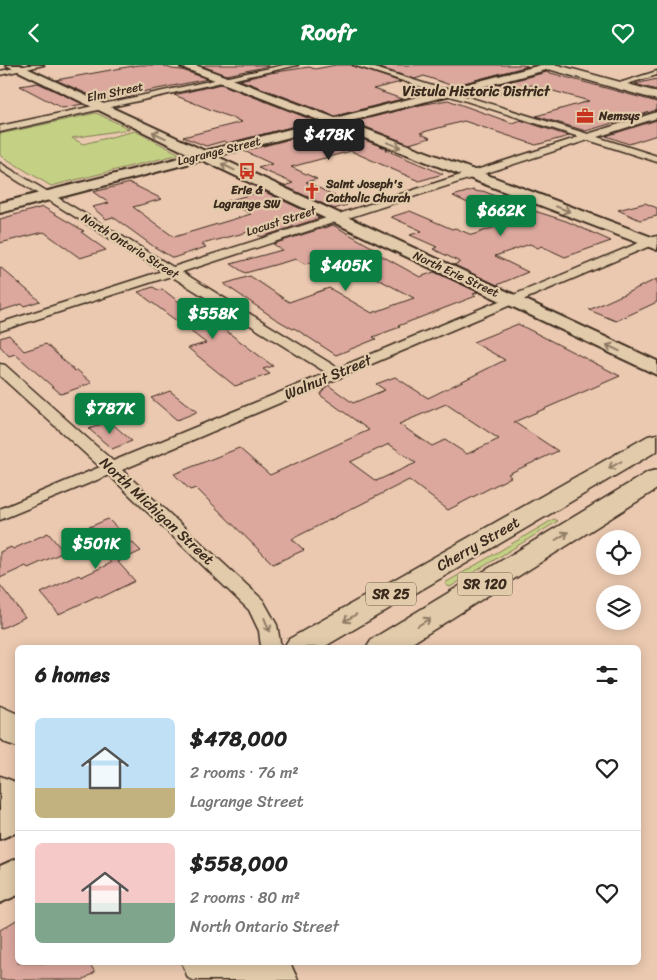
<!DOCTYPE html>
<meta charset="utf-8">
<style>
body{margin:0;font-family:Sriracha,sans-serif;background:#f6f6f6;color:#222;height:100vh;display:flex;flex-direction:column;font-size:19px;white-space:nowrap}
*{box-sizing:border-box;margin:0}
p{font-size:16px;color:#767676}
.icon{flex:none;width:28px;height:28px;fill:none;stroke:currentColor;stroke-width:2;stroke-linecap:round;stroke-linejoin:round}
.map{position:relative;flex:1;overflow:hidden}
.panel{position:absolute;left:15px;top:580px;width:626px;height:320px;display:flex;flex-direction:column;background:#fff;border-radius:8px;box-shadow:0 2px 12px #0003}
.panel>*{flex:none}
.tools{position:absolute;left:596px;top:465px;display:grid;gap:10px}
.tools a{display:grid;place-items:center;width:45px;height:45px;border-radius:50%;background:#fff;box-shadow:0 2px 12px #0003;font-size:25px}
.price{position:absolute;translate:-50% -42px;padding:0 11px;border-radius:5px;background:#0b8043;color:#fff;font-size:16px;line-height:32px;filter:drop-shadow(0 1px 2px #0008)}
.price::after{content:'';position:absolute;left:50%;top:30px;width:15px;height:11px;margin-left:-8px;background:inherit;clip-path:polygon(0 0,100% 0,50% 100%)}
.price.active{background:#222;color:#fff}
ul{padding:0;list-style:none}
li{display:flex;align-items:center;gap:15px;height:125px;padding:0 20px}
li+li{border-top:1px solid #e0e0e0}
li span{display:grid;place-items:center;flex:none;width:140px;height:100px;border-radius:8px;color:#555}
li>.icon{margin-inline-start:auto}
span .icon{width:60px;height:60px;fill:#fffc;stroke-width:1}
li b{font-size:21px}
h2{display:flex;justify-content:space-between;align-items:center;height:60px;padding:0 20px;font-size:21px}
header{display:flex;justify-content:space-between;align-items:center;height:65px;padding:0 20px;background:#0b8043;color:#fff;font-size:22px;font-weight:700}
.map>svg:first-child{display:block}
</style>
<header><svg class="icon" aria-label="back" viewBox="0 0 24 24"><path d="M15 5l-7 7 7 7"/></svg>Roofr<svg class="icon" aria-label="heart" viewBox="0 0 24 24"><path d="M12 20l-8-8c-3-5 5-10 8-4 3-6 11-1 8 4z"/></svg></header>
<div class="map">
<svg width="657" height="915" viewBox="0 0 657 915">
<rect width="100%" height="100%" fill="#ebc9b0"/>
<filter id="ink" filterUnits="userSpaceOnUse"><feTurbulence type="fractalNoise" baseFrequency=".02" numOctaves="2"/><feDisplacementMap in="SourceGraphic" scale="10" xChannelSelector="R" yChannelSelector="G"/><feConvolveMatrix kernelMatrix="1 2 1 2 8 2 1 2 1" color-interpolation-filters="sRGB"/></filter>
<g filter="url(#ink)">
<path fill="#c4d185" stroke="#807e52" d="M96 48 130 64 72 73 83 79 135 66 180 89 51 121 0 90V69Z
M554 454 558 456 450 522 446 520 445 518Z"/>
<path fill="#dca89e" stroke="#3b2a1e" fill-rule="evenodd" d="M138 0H162L172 4 182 5 208 14 101 35 56 15Z
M206 0H269V1L227 10 202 1Z
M336 0H351L401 17 373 24 402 34 335 51 240 15 270 8 309 2 315 4Z
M371 0H522L528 1 453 21 424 11 415 14Z
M547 7 657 37V45L586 66 536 51 589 36 532 20 488 31 472 26Z
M657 14V25L635 19Z
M38 18 83 39 62 43 20 21Z
M221 19 315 56 228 78 224 76 206 81 183 72 242 57 174 30Z
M448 35 512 58 520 55 569 71 536 80 464 56 420 68 430 73 409 79 353 57 420 40Z
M657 55V70L629 79 606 71Z
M333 63 388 84 386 85 443 109 419 116 351 86 291 102 317 114 306 117 346 136 342 138 347 140 334 144 284 121 293 118 258 103 272 99 244 86Z
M130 118 162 134 133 142 174 172 251 149 227 136 263 126 320 153 261 172 252 166 202 179 206 182 173 193 153 181 113 152 106 154 92 142 109 138 93 127Z
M473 125 479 127 483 126 525 143 566 156 611 176 565 192 541 181 538 183 530 179 495 191 528 207 497 220 454 200 460 197 433 184 437 182 410 170 422 166 391 152 410 146 452 164 455 163 472 170 515 155 477 138 472 140 453 131Z
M645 138 657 143V151L640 155 618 145Z
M43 142 84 166 81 167 106 185 80 193 44 167 0 178V154Z
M333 160 377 185 373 186 420 212 434 207 478 227 473 229 476 231 398 261 400 262 373 272 376 274 336 290 294 263 293 264 274 253 224 219 250 211 289 237 329 223 372 248 414 233 334 191 305 199 296 194 245 208 231 199 282 185 273 179Z
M0 202 40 236 24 241 22 239 0 246Z
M657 214V237L616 256 589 245Z
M153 222 158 225 162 224 186 242 197 239 228 260 221 262 273 301 263 304 270 309 235 321 188 283 206 278 138 227Z
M518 259 620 311 514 357 558 386 508 409 511 412 448 445 409 415 292 474 304 485 273 499 196 423 190 425 174 409 239 383 270 410 369 365 320 330 328 320 353 338 385 325 376 319 395 312 428 333 505 295 473 277ZM446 339 499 374 467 389 445 375 432 381 399 359ZM389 379 416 398 376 416 350 397Z
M9 270 24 286 46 279 75 306 77 305 92 318 61 329 15 289 9 291 0 281V273Z
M170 326 197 347 177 355 151 333Z
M109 356 132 376 112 384 89 364Z
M108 454 141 486 118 497 135 516 100 533 97 531 59 549 41 528 79 510 81 512 111 498 80 466Z
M48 468 64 487 28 503 26 501 0 513V487L11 482 13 484Z
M0 520 25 552 0 564Z
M18 854V898H89L95 907 83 915H0V865Z"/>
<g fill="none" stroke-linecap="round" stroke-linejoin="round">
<g stroke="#3b2a1e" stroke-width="3">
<path id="street" d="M29 0H44L0 10V6Z
M284 0H298L0 67V61Z
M353 0H365L588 69 657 47V53L597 72 657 91V97L588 75 182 207 338 303 653 172 657 171V178L122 405 263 535 277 560 281 582H261L259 566 249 545 109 410 0 455V444L100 402 0 311V299L5 300 113 396 327 308 171 211 0 266V258L162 206 0 105V98L173 202 579 72Z
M657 6V10L617 22 613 20Z"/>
</g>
<g stroke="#3b2a1e" stroke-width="4">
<path id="secondary" d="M6 0H20L205 86 321 56 181 2 180 0H195L335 53 541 0H555L554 3 347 57 657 174V185L333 61 216 91 657 296V310L202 95 0 148V138L191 90Z
M18 734V767L0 774V742Z
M18 793V830L0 838V801Z"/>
</g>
<g stroke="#3b2a1e" stroke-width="3">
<path id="primary" d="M539 0H558L657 27V35L541 2Z
M657 369V386L324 582H284L289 574 648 371Z
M657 405V424L406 582H367L372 574 648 407Z
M0 641 18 649V682L6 678 0 673Z
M0 711 13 716 18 720V759L5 754 0 750Z
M182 898H287L291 900 298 915H192L188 913Z"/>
</g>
<use href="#street" fill="#e2cbab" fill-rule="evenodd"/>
<use href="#secondary" fill="#e2cbab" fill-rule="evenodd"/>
<use href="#primary" fill="#e2cbab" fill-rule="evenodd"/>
</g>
<defs><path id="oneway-shaft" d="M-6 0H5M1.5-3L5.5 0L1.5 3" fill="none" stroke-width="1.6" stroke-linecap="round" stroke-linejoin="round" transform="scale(1.25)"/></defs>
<g stroke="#8e7a64">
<use href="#oneway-shaft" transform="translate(159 70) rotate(-155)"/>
<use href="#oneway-shaft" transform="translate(394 80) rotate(21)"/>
<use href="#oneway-shaft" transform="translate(228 102) rotate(-154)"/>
<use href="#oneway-shaft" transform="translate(563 144) rotate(21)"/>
<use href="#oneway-shaft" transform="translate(613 283) rotate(-155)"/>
<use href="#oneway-shaft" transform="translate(615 400) rotate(150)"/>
<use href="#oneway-shaft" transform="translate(562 471) rotate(-32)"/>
<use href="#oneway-shaft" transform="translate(350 553) rotate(150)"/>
<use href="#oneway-shaft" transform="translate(424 557) rotate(-32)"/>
<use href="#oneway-shaft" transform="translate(267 560) rotate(69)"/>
</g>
</g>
<defs>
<g id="office-bare" transform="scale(1.35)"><path d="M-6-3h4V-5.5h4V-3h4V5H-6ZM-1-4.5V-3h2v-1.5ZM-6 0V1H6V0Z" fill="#c8321e" stroke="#e2cbab" stroke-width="2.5" paint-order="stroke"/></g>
<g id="bus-bare" transform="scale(1.35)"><path d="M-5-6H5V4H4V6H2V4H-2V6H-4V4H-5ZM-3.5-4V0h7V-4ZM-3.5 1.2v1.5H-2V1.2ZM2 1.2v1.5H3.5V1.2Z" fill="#c8321e" stroke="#e2cbab" stroke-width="2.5" paint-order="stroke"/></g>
<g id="church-bare" transform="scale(1.35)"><path d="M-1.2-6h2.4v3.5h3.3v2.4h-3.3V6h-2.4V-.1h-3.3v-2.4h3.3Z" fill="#c8321e" stroke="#e2cbab" stroke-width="2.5" paint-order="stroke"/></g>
</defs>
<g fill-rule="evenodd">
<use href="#office-bare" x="585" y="51"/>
<use href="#bus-bare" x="247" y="106"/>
<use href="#church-bare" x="312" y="126"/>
</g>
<g text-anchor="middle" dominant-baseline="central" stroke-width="4.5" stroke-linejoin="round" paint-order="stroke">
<g font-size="12" fill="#3b2a1e" stroke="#e2cbab">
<text transform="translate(115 27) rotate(-12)">Elm Street</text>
<text transform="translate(219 86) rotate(-14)">Lagrange Street</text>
<text transform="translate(281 156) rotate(-18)">Locust Street</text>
<text transform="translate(130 181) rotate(32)">North Ontario Street</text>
<text transform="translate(456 209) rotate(25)">North Erie Street</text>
</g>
<g font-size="12" font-weight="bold" fill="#3b2a1e" stroke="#e2cbab" text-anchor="start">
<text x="599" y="51">Nemsys</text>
<text x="326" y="119">Saint Joseph's<tspan x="326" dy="14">Catholic Church</tspan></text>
<text x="247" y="125" text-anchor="middle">Erie &amp;<tspan x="247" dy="14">Lagrange SW</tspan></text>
</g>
<g font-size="14" font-weight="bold" fill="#3b2a1e" stroke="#e2cbab">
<text x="476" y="26">Vistula Historic District</text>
</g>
<g fill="#e2cbab" stroke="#6d5a48" stroke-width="1">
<rect x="457.5" y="507.5" width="55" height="23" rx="4"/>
<rect x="366" y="517.5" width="50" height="23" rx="4"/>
</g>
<g font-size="14" font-weight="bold" fill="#3b2a1e">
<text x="485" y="519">SR 120</text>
<text x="391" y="529">SR 25</text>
</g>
<g font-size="15" fill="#3b2a1e" stroke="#e2cbab">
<text transform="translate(328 312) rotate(-23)">Walnut Street</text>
<text transform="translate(157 446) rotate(43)">North Michigan Street</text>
<text transform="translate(478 479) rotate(-30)">Cherry Street</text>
</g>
</g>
</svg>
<div class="tools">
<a><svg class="icon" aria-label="locate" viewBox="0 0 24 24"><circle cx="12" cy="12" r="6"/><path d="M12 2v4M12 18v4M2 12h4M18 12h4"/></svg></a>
<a><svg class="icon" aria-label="layers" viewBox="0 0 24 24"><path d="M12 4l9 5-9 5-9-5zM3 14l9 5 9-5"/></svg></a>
</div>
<b class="price active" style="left:329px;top:96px">$478K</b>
<b class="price" style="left:501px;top:172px">$662K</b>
<b class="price" style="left:346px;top:227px">$405K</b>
<b class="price" style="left:213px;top:275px">$558K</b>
<b class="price" style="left:110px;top:370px">$787K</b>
<b class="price" style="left:96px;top:505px">$501K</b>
<section class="panel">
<h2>6 homes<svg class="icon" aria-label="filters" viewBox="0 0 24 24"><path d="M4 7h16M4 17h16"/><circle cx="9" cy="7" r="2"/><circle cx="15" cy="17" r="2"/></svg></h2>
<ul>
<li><span style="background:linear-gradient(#bfe0f5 70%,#c2b280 0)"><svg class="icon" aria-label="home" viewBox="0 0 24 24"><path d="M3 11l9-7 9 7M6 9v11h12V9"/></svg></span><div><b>$478,000</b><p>2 rooms · 76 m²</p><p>Lagrange Street</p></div><svg class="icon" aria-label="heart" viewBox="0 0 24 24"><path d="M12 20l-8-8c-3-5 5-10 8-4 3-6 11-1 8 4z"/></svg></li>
<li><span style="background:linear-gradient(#f6c9c9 60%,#7fa58c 0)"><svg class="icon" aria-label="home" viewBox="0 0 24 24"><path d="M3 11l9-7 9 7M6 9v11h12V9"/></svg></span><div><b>$558,000</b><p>2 rooms · 80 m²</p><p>North Ontario Street</p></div><svg class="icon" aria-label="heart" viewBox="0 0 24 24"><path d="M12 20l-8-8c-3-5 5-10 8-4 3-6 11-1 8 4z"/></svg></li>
</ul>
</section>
</div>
